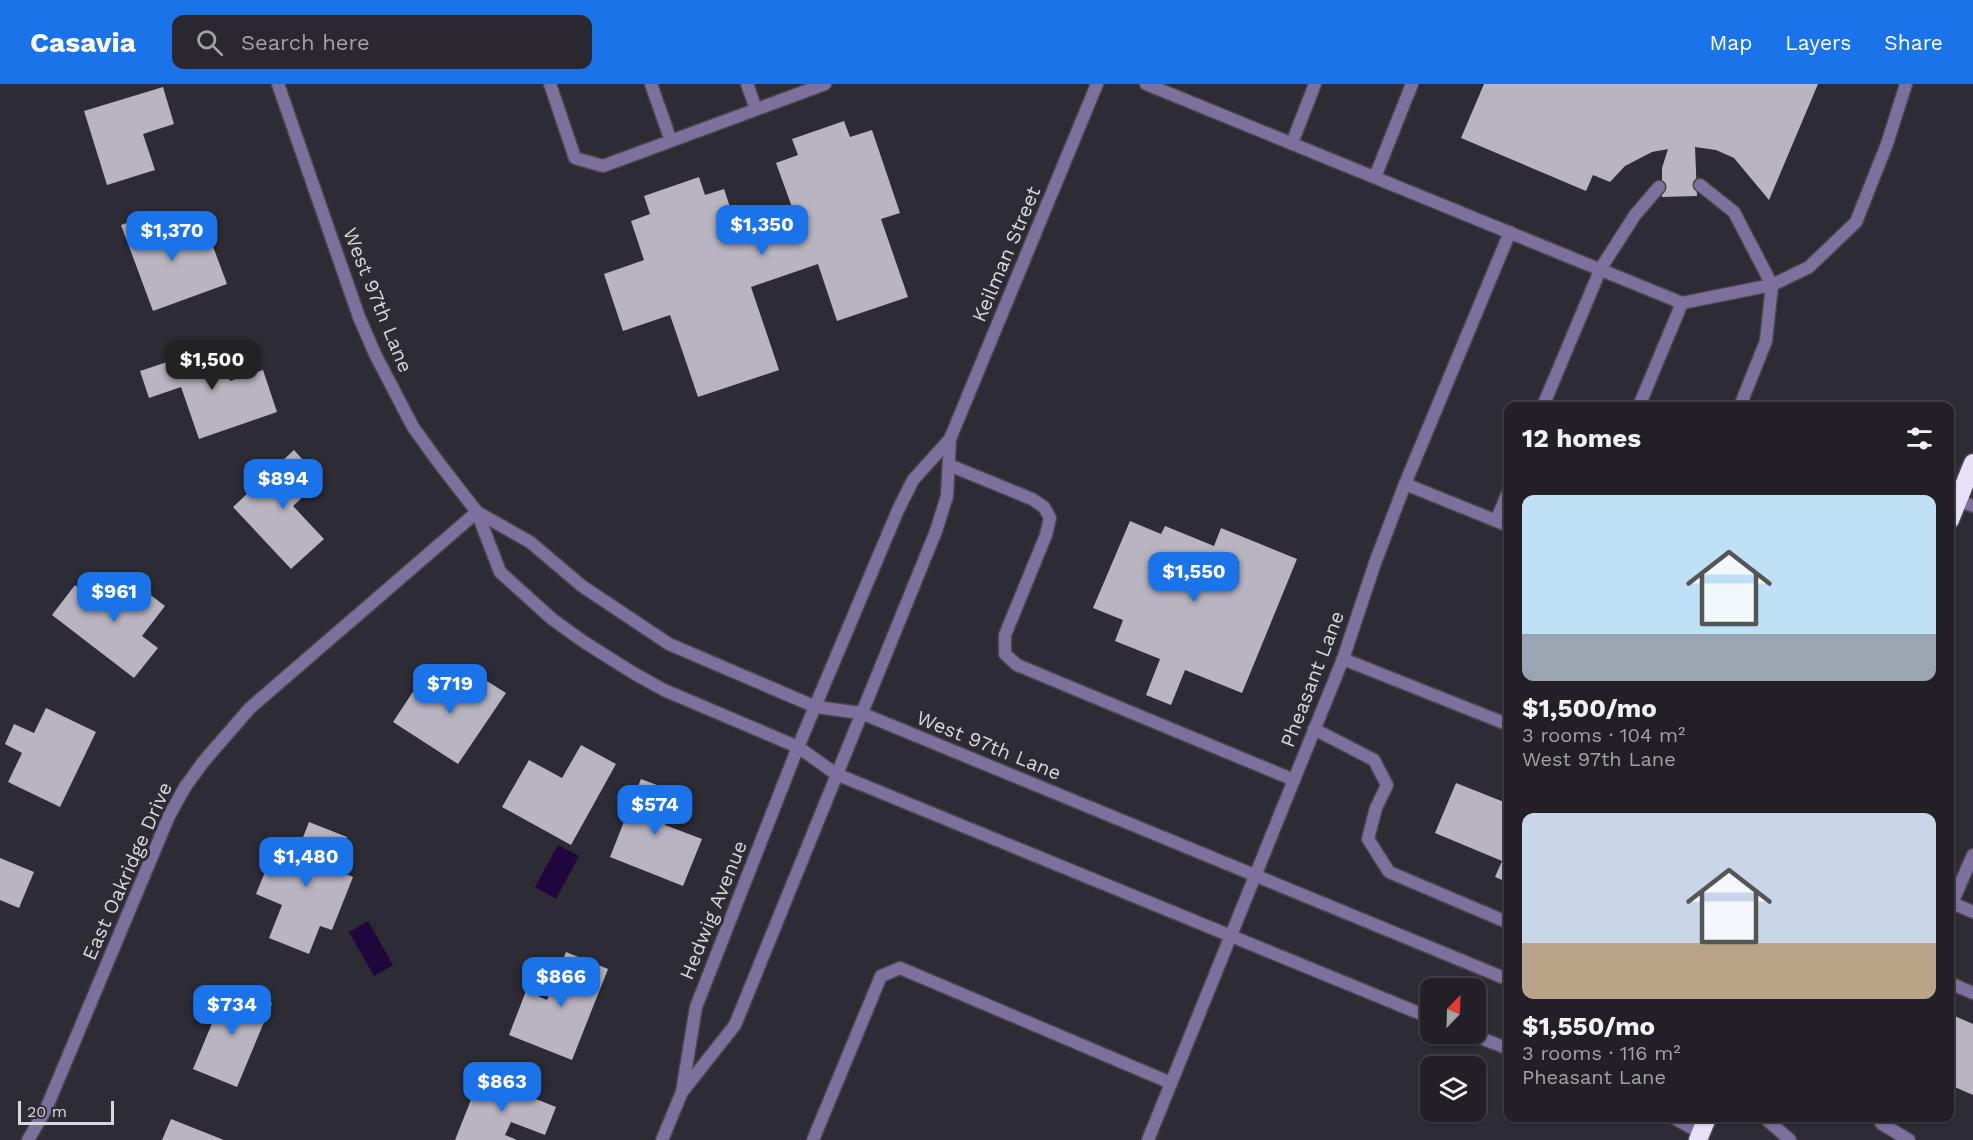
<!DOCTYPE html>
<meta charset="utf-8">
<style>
body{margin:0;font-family:"Work Sans",sans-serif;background:#2a282e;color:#f1f3f6;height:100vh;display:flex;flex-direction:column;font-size:22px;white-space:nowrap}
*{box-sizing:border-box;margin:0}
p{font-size:20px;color:#a2a3a7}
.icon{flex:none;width:33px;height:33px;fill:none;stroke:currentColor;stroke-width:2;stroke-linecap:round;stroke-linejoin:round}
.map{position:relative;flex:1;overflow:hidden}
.drawer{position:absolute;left:1504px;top:318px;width:450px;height:720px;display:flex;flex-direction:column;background:#222026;border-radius:12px;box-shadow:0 2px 4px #0004,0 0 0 2px #3f3e43}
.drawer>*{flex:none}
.needle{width:39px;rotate:23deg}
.buttons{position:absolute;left:1420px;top:894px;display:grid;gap:12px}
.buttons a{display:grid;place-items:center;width:66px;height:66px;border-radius:12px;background:#222026;box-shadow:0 2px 4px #0004,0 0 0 2px #3f3e43;font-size:30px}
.scale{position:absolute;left:18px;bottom:15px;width:96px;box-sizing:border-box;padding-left:6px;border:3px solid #d8d7dc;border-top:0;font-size:16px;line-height:21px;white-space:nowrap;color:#d8d7dc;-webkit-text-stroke:4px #2d2b33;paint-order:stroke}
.price{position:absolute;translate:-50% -51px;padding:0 14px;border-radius:12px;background:#1a73e8;color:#fff;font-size:20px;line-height:39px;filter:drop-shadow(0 2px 3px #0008)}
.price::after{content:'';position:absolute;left:50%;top:36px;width:18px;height:14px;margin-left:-9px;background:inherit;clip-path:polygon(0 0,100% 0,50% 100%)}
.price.current{background:#222;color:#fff}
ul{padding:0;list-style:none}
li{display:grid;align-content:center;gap:12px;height:318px;padding:0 18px}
li span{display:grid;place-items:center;height:186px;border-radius:12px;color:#555}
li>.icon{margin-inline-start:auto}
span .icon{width:108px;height:108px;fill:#fffc;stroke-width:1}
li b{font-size:26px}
h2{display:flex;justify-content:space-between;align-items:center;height:72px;padding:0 18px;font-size:26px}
header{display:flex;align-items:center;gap:36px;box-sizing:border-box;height:84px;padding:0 30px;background:#1a73e8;color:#fff}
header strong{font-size:28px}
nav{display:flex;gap:33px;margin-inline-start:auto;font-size:21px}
.search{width:420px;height:54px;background:#2a282e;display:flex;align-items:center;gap:15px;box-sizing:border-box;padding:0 21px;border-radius:12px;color:#a2a3a7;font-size:22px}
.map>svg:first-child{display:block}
</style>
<header>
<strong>Casavia</strong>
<div class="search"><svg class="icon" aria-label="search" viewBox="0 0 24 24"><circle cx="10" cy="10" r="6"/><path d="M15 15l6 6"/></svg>Search here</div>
<nav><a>Map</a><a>Layers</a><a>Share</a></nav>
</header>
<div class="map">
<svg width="1973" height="1056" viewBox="0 0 1973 1056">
<rect width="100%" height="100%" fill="#2d2b33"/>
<path fill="#1f063c" d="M558 761 579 772 556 815 535 803Z
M368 837 393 881 374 892 349 848Z"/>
<path fill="#b8b5c0" d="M1484 0H1818L1769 116 1734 74 1716 66 1695 63 1697 112 1662 113V84L1668 65 1652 68 1625 82 1610 98 1593 91 1586 107 1461 54Z
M163 3 174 40 143 50 155 86 107 101 84 27Z
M844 37 850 53 872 46 900 129 881 135 908 213 837 237 818 180 751 203 779 286 698 313 670 231 623 247 604 190 644 176 631 137 650 130 644 112 699 93 705 111 724 105 737 144 793 126 776 79 798 71 792 55Z
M161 127 173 161 208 149 227 200 153 227 121 141Z
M218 261 230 297 263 286 277 328 199 355 181 303 149 314 140 287Z
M294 366 321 396 293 422 324 455 291 485 233 423Z
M1130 437 1161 450 1165 442 1214 462 1221 444 1297 475 1242 609 1185 586 1171 621 1146 611 1160 575 1115 557 1123 536 1093 524Z
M126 492 165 522 142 552 158 564 134 594 52 531 75 501 102 522Z
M471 587 506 609 458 680 393 638 422 594 453 614Z
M46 624 96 648 60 723 8 698 22 669 5 660 14 640 34 649Z
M581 661 616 680 571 761 502 723 529 676 562 694Z
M641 695 678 709 665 741 702 755 683 802 610 773Z
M1456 699 1509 720V799L1495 793 1502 777 1435 749Z
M309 738 347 753 334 785 353 793 332 846 320 842 309 870 269 854 282 821 256 810 274 766 295 774Z
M0 774 34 788 19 824 0 816Z
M566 868 608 885 572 976 509 951 526 907 547 916Z
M228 901 272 919 237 1003 193 985Z
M1950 930 1973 940V1011L1950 1001Z
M480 993 556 1023 545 1051 511 1038 505 1051 517 1056H455Z
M171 1035 224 1056H162Z"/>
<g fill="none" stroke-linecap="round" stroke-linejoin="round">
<g stroke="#48474e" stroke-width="15">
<path id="lane" d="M550 0 575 74 603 82 825 0
M651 0 671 57
M747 0 756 25
M1146 0 1682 219 1772 201 1734 128 1700 101
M1292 59 1315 0
M1375 93 1412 0
M1543 322 1601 184 1635 131 1659 103
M1639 322 1682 219
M1740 322 1766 257 1772 201 1809 183 1856 138 1887 60 1906 0
M949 381 1032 415 1044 423 1050 434 1046 451 1005 551V570L1017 581 1294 696
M1405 400 1509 442
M1958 416 1973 422
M1496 437 1509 406
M1343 575 1509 641
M1314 645 1374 676 1387 701 1376 724 1368 755 1389 788 1509 839
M1952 819 1973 771
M1950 899 1973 909
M1765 1034 1790 1056
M1878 1034 1882 1040 1909 1056
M813 1056 881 892 900 884 1171 999"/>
</g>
<g stroke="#48474e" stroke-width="15">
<path id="street" d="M278 0 359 233 375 270 413 343 439 379 477 428 500 488 552 535 584 558 635 590 664 606 798 663 836 690 1431 934
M477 428 530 458 582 502 669 560 816 623 861 629 1509 896
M1950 818 1973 828
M1470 950 1509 965
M682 1008 735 941 936 447 947 412 950 355 1097 0
M1674 1034 1701 1049
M28 1056 46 1025 169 732 185 703 204 677 250 624 477 428
M662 1056 682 1008 696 923 798 663 898 426 913 396 950 355
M1148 1056 1343 575 1375 479 1405 400 1510 148"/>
</g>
<g stroke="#48474e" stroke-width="21">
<path id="highway" d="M1950 436 1973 379
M1698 1056 1707 1034"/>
</g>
<use href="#lane" stroke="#7e709d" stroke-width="12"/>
<use href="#street" stroke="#7e709d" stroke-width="12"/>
<use href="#highway" stroke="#e7e1f7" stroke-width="18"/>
</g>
<g text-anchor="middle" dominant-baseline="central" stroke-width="6" stroke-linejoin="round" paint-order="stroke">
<g font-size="20" fill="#d8d7dc" stroke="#2d2b33">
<text transform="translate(1006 170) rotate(-67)">Keilman Street</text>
<text transform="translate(378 216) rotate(68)">West 97th Lane</text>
<text transform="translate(1312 595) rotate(-69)">Pheasant Lane</text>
<text transform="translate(989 661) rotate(22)">West 97th Lane</text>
<text transform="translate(127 787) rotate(-66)">East Oakridge Drive</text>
<text transform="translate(713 826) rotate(-68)">Hedwig Avenue</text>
</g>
</g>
</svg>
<div class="buttons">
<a><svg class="needle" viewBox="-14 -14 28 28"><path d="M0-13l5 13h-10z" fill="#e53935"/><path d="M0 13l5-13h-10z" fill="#a2a3a7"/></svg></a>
<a><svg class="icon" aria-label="layers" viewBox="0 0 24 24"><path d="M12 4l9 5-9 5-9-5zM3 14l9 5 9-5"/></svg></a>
</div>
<div class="scale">20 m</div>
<b class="price" style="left:762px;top:172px">$1,350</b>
<b class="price" style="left:172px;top:178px">$1,370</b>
<b class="price current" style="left:212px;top:307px">$1,500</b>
<b class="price" style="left:283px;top:426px">$894</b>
<b class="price" style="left:1194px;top:519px">$1,550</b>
<b class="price" style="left:114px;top:539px">$961</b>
<b class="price" style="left:450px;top:631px">$719</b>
<b class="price" style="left:655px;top:752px">$574</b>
<b class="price" style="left:306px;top:804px">$1,480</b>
<b class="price" style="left:561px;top:924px">$866</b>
<b class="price" style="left:232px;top:952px">$734</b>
<b class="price" style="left:502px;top:1029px">$863</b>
<section class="drawer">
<h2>12 homes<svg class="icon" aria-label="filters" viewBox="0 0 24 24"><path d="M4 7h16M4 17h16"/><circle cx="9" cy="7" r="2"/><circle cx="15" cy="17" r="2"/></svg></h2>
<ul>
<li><span style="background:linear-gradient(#bfe0f5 75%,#9aa5b1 0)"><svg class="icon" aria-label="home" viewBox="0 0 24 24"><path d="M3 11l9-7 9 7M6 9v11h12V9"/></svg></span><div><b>$1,500/mo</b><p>3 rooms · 104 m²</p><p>West 97th Lane</p></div></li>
<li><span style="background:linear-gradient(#c9d6e8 70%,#b9a48a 0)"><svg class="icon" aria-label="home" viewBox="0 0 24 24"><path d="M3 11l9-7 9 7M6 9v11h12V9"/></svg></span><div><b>$1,550/mo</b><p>3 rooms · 116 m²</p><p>Pheasant Lane</p></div></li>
</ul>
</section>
</div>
